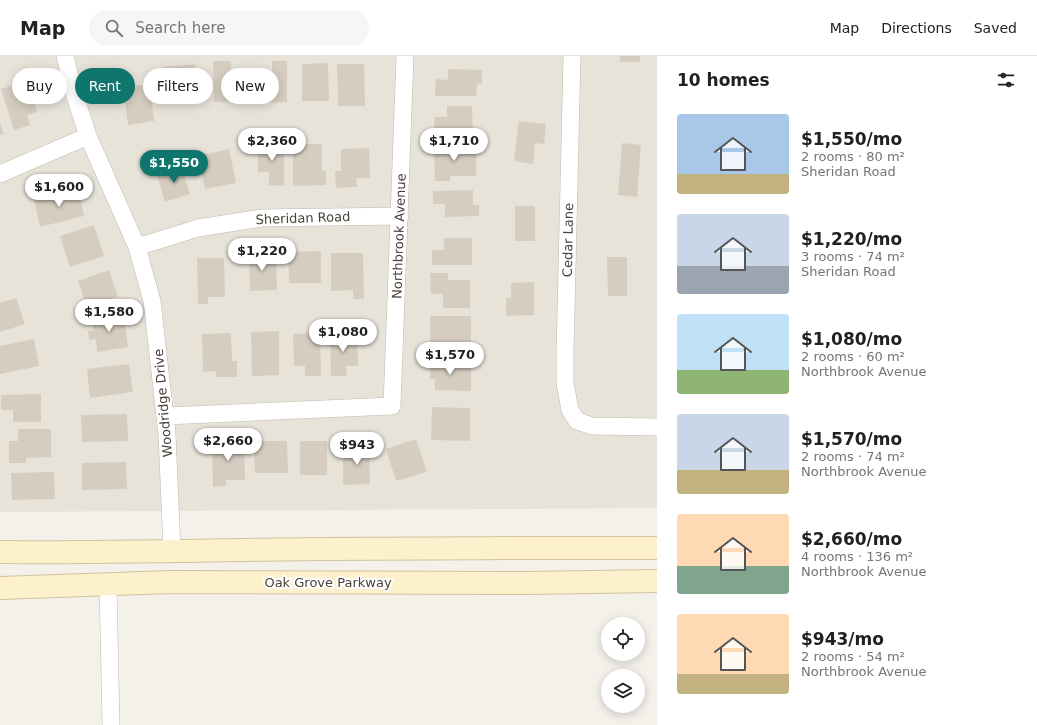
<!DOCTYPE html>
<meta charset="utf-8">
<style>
body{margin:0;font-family:"DejaVu Sans",sans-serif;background:#f6f6f6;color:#202124;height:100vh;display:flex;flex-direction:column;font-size:15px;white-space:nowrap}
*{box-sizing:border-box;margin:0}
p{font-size:13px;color:#757577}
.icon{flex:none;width:22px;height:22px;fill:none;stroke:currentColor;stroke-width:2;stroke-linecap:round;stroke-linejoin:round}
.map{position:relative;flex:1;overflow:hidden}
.panel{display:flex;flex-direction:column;background:#fff;width:380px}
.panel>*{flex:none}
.hud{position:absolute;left:12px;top:12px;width:380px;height:36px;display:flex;gap:8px}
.controls{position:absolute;left:601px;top:561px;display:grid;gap:8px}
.controls a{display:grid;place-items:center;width:44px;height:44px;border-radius:50%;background:#fff;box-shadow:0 2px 10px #0003;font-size:20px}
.price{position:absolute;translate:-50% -34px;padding:0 9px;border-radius:14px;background:#fff;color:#222;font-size:13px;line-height:26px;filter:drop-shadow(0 1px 2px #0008)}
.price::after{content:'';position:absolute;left:50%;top:24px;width:12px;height:9px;margin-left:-6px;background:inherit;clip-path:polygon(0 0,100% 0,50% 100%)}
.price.current{background:#0f766e;color:#fff}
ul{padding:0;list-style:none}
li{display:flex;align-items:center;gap:12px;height:100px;padding:0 20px}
li span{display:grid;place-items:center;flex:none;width:112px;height:80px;border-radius:4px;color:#555}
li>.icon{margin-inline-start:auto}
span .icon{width:48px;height:48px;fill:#fffc;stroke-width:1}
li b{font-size:17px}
h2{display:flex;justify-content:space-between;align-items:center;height:48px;padding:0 20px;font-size:17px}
.tag{padding:0 14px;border-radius:18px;background:#fff;box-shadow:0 2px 10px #0003;font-size:14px;line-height:36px}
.tag.current{background:#0f766e;color:#fff}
header{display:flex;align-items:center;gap:24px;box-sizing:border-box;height:56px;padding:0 20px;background:#fff;border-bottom:1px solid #e0e0e0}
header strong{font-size:19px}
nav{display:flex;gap:22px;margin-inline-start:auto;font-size:14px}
.search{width:280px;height:36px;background:#f6f6f6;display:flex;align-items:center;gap:10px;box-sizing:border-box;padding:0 14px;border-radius:22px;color:#757577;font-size:15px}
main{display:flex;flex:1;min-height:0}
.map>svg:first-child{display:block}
</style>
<header>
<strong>Map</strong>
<div class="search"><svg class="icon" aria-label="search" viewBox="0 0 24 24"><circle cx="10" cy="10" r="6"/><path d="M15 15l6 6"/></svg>Search here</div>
<nav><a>Map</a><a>Directions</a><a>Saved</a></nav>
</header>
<main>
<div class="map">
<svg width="657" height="669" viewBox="0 0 657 669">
<rect width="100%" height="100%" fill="#f4f1eb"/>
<path fill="#e8e3d9" d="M0 0H657V452L0 456Z"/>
<path fill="#d6cdc0" d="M620 0H640V6H620Z
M213 5H231V17H241V45L214 46Z
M272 5H287V46L261 47 260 18 272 17Z
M328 7 329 45H302V8Z
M195 8 197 39 165 42 163 11Z
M337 8H364L365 50H338Z
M448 13 482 14V28L477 27 476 40H435L436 23 448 24Z
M27 25 37 56 27 59 30 69 14 74 1 33Z
M150 28 154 65 128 69 123 31Z
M447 50H472L473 77H451V83H435L434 61H447Z
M519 65 546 68 544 88 535 87 533 108 514 105Z
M0 67 4 78 0 79Z
M258 87 284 88V130L269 129V116H258Z
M622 87 641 89 637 141 618 139Z
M293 88H322V115H326V129L293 130Z
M434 91H476V120H450V125H435Z
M369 92 370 122H356L357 131 336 132 335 115H341V93Z
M229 93 236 127 205 133 198 100Z
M182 111 190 138 165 146 157 119Z
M78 132 84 160 40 171 34 143Z
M473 134V149H479V160L445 161V148H433V135Z
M515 150H535V185H515Z
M94 169 104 200 70 211 60 180Z
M444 182H472V209H432V194H444Z
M249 194H265V204H276L277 234 250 235Z
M321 195V227H289L288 196Z
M331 197H363L364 243H353V234L331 235Z
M607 201H627V240H608Z
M197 202H224L225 241H208V248H198Z
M109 214 118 241 87 251 78 225Z
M430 217H448V224H470V252H443V238H431Z
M534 226V259L506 260V242H511V227Z
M16 242 25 268 0 276V247Z
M123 258 128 291 97 296 96 283 89 284 88 275 94 274 92 263Z
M430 260H471V288H445L446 294H430Z
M279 275V319L252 320 251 276Z
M231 277 232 305H237V321H216V315L203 316 202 278Z
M320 277 321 320H305V310H294L293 278Z
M330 277H357L358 310H346L347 320H331Z
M34 283 39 310 0 318V290Z
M430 302H446V309H471V335L435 334V323H430Z
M129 308 133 336 90 342 87 313Z
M41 338V366H13V354H1V339Z
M432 351 470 352V385L431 384Z
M127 358 128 385 82 386 81 359Z
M18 373H51V401L26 402V407H9V385H18Z
M416 383 427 416 396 425 386 393Z
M244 385 245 424H226V430L213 431 212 386Z
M254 385H287L288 417H255Z
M300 385H327V419H300Z
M352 387H369L370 428 343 429V401H353Z
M126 406 127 433 82 434V407Z
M54 416 55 443 12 444 11 417Z"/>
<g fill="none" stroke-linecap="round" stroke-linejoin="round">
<g stroke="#c0b9ad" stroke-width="18">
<path id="minor" d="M65 0 74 37 88 80 137 191 152 245 167 378 172 494
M572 0 565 298V327L570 354 577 365 592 370 657 371
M0 118 88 80
M137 191 198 172 262 162 400 160
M166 360 392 350 405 0
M108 528 111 669"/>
</g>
<g stroke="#d2c39c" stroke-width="24">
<path id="secondary" d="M0 496C106 497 211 494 317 493 430 492 544 492 657 492
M0 532 171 526 527 527 657 525"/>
</g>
<use href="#minor" stroke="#fff" stroke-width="17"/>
<use href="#secondary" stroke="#fcf0cd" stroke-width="22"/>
</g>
<g text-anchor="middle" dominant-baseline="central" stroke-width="4" stroke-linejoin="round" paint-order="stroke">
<g font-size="13" fill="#484239" stroke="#fff">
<text transform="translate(303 162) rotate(-2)">Sheridan Road</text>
<text transform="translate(399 180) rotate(-88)">Northbrook Avenue</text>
<text transform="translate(568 184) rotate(-89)">Cedar Lane</text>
<text transform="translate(163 347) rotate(-95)">Woodridge Drive</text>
<text x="328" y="526">Oak Grove Parkway</text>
</g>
</g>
</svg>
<div class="controls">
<a><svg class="icon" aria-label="locate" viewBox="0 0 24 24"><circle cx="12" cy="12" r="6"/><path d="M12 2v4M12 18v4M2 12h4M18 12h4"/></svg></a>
<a><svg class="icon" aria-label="layers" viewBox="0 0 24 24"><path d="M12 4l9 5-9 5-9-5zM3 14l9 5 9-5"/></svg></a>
</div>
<b class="price" style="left:272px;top:106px">$2,360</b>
<b class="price" style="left:454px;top:106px">$1,710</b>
<b class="price current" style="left:174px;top:128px">$1,550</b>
<b class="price" style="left:59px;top:152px">$1,600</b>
<b class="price" style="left:262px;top:216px">$1,220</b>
<b class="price" style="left:109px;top:277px">$1,580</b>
<b class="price" style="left:343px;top:297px">$1,080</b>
<b class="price" style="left:450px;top:320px">$1,570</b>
<b class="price" style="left:228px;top:406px">$2,660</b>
<b class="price" style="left:357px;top:410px">$943</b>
<div class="hud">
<a class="tag">Buy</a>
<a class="tag current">Rent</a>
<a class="tag">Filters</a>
<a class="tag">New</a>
</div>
</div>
<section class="panel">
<h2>10 homes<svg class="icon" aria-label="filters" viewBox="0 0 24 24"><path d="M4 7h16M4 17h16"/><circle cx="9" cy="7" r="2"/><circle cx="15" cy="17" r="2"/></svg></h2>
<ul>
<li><span style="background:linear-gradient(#a9c7e8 75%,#c2b280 0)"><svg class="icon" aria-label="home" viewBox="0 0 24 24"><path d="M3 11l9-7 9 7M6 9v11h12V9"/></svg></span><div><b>$1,550/mo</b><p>2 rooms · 80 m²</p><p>Sheridan Road</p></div></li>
<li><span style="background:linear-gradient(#c9d6e8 65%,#9aa5b1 0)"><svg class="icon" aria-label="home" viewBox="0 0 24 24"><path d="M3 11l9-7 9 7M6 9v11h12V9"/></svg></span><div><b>$1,220/mo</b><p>3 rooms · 74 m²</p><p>Sheridan Road</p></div></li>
<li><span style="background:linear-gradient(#bfe0f5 70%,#8fb573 0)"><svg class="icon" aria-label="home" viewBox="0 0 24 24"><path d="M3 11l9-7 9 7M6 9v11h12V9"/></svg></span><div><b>$1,080/mo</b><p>2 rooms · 60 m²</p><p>Northbrook Avenue</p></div></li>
<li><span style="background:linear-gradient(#c9d6e8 70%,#c2b280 0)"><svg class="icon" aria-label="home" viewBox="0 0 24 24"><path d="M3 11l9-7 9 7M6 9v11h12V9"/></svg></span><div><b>$1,570/mo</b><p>2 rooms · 74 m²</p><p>Northbrook Avenue</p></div></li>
<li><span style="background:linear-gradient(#ffd9b3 65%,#7fa58c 0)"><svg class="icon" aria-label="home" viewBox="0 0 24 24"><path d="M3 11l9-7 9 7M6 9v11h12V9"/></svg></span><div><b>$2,660/mo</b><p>4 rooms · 136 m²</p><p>Northbrook Avenue</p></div></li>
<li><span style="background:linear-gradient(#ffd9b3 75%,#c2b280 0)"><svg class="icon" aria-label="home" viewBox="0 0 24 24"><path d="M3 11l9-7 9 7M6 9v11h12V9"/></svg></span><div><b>$943/mo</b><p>2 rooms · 54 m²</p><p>Northbrook Avenue</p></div></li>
</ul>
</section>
</main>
